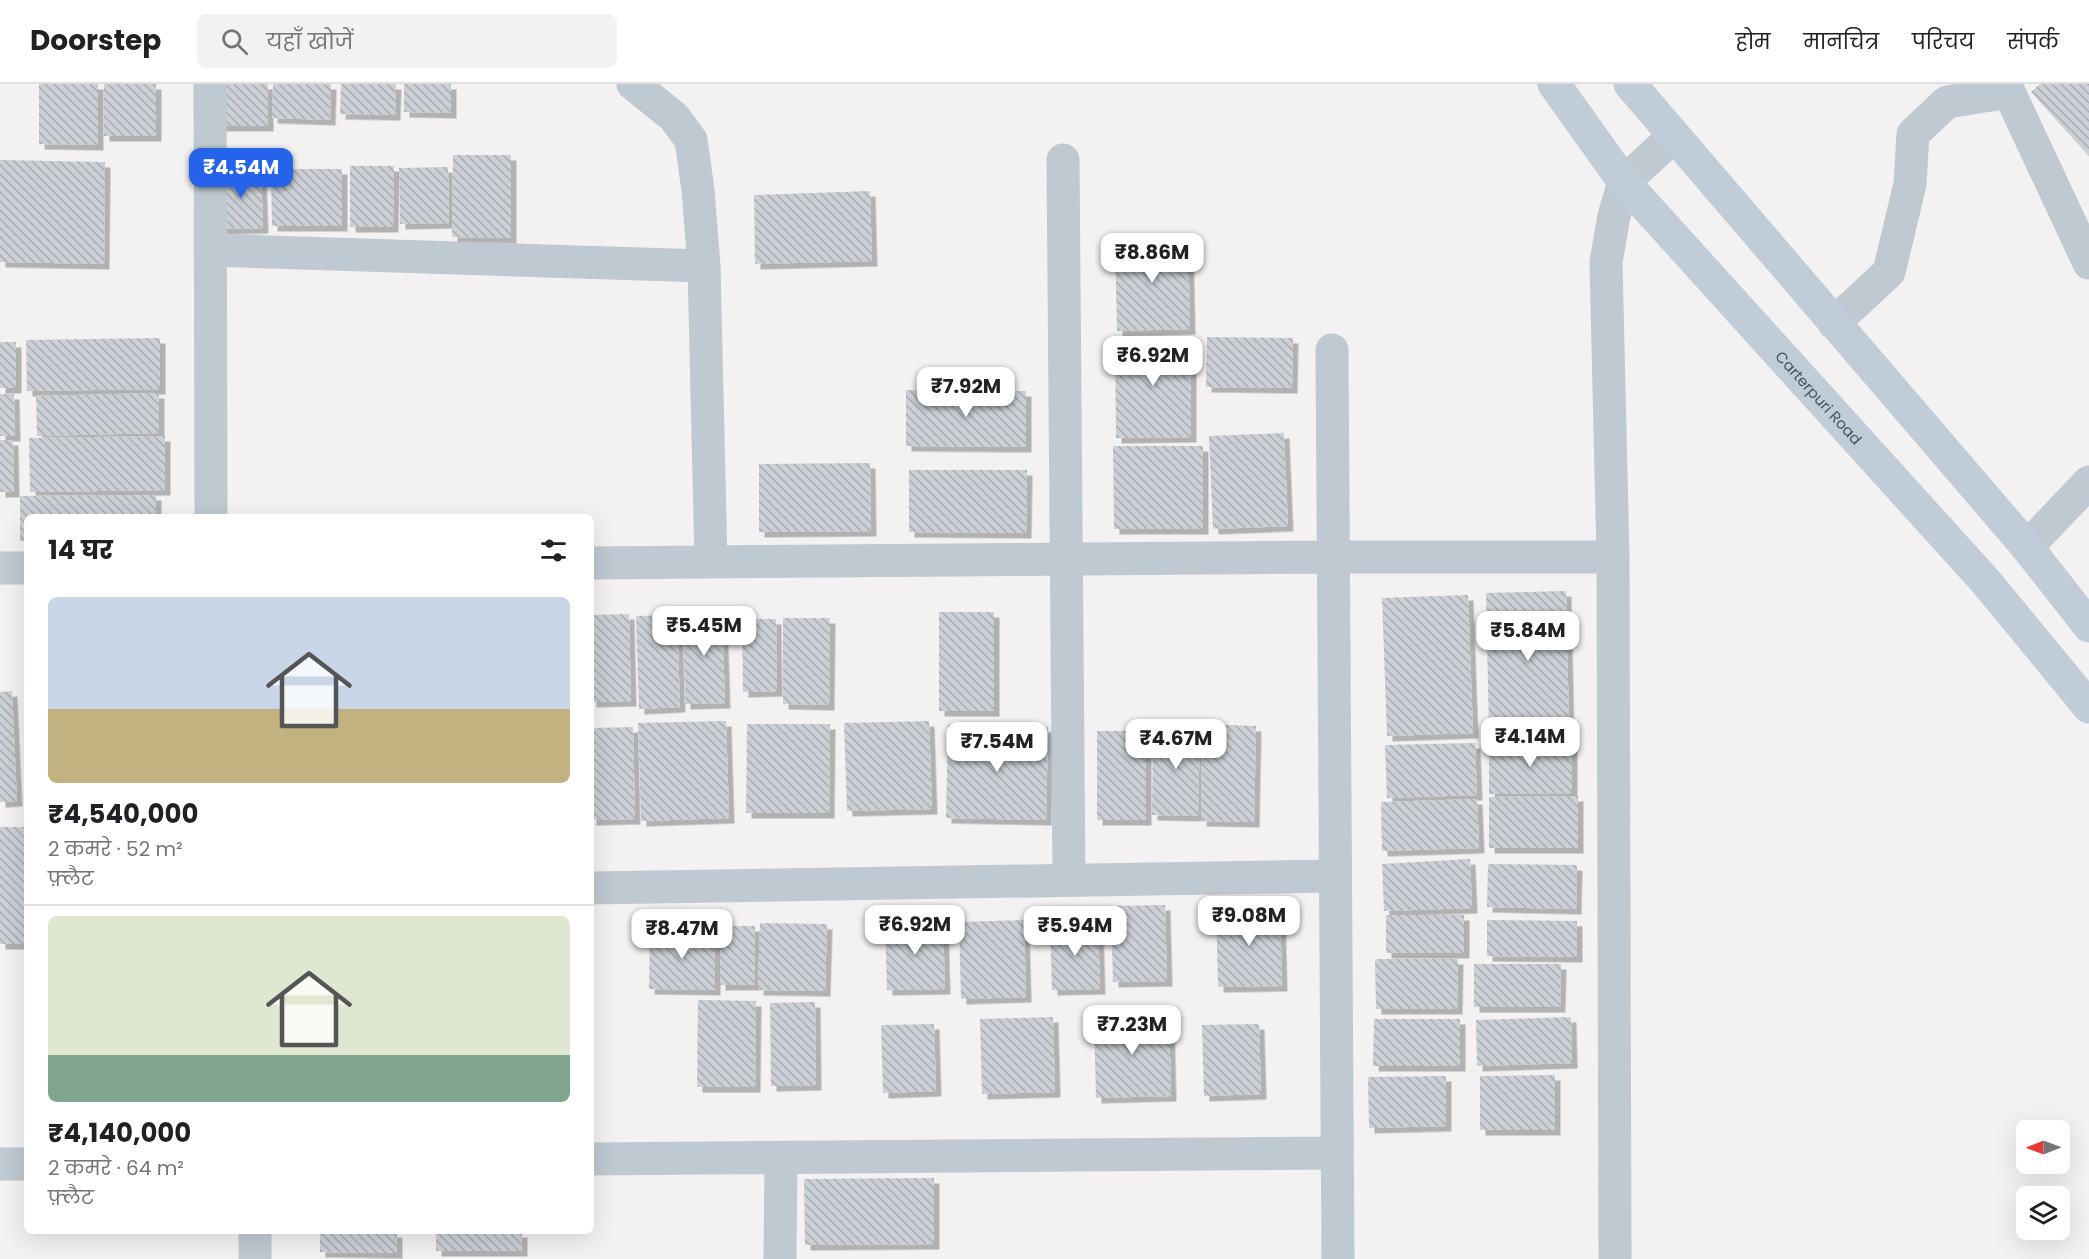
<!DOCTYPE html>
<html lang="hi">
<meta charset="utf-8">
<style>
body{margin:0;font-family:Poppins,"Noto Sans Devanagari",sans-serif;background:#f2f2f2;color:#202124;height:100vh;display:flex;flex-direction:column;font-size:22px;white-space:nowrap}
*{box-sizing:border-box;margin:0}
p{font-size:20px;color:#757577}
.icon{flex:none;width:33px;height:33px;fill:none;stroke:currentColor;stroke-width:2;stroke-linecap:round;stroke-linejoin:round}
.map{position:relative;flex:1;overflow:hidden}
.panel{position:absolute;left:24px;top:430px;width:570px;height:720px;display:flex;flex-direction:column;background:#fff;border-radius:9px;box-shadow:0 6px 24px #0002}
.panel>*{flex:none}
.needle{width:39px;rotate:269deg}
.buttons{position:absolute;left:2016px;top:1036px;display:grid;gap:12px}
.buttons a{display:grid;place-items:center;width:54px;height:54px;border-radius:9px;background:#fff;box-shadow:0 6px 24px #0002;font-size:30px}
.price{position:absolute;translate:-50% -51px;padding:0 14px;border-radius:12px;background:#fff;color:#222;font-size:20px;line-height:39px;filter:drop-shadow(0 2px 3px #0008)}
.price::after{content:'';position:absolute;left:50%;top:36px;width:18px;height:14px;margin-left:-9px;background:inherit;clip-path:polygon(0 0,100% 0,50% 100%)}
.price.on{background:#2563eb;color:#fff}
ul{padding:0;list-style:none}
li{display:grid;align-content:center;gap:12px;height:318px;padding:0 24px}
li+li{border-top:2px solid #e0e0e0}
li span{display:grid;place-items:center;height:186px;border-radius:9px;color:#555}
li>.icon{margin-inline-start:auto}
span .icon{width:108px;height:108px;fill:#fffc;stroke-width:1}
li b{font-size:26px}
h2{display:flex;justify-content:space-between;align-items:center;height:72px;padding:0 24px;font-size:26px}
header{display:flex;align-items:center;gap:36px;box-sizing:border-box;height:84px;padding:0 30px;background:#fff;border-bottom:2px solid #e0e0e0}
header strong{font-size:28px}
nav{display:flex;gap:33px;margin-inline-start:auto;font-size:21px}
.search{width:420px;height:54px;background:#f2f2f2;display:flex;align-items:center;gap:15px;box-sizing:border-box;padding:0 21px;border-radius:9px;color:#757577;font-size:22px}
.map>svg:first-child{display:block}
</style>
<header>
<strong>Doorstep</strong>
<div class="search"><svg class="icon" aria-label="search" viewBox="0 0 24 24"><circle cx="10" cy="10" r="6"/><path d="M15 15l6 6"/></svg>यहाँ खोजें</div>
<nav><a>होम</a><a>मानचित्र</a><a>परिचय</a><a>संपर्क</a></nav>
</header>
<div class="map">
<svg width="2089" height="1175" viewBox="0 0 2089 1175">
<defs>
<pattern id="building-back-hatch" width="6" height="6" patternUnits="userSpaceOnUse" patternTransform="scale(1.5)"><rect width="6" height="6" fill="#ccd0d6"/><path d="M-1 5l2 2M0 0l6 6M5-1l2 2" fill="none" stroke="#a7acb1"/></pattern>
<filter id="shadow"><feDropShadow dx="5.5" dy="5.5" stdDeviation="0" flood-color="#0004"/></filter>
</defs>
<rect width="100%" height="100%" fill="#f3f1f1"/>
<path fill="url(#building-back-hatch)" filter="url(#shadow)" d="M39 0H98V61L39 60Z
M104 0H156V52H104Z
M219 0H268V42H219Z
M273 0H331L330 36 272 34Z
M341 0H396L395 31 340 30Z
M404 0H451V29L404 28Z
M2040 0H2089V72L2031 8Z
M453 71H511V154L452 153Z
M0 76 105 78 104 180 0 178Z
M350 82H394L393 143H350Z
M448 83 449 139 400 140 399 84Z
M261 85 263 144 221 145 220 87Z
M271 85H342V142H272Z
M870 107 872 177 755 180 754 111Z
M1188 153 1190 245 1117 247 1115 154Z
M1115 252H1191V353L1116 354Z
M1207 253 1293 254 1292 304 1206 303Z
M160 254V305L27 307 26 256Z
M0 258H16V304H0Z
M906 306 1026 307V363L906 362Z
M159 309V349L37 352 36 312Z
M0 310H14L15 352H0Z
M1284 349 1288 442 1213 445 1209 352Z
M165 352V406L30 408 29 354Z
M0 356H13L14 408H0Z
M1113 362H1203V445H1114Z
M870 379 871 447 759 448V380Z
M909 386H1027L1026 449 909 448Z
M156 411V434H27V457H20V412Z
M1566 507 1569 647 1489 648 1486 509Z
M1468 511 1473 649 1387 652 1382 514Z
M722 526 725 619 685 620 683 527Z
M939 528H994V627H939Z
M629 530 631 617 591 618V531Z
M677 531 680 623 639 625 636 532Z
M783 534H830L829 621 783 620Z
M742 535H776L777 607 743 608Z
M12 607 17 717 0 718V608Z
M726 637 729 734 641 737 638 639Z
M929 637 932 725 847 727 844 639Z
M747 640H830L829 729H746Z
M1202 640 1256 642 1254 738 1201 737Z
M948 641 1048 643 1046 736 946 734Z
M1153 641H1200L1198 732 1152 731Z
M633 643 635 735 591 736V644Z
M1097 647H1146V736H1097Z
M1489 658H1572V709L1489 710Z
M1475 659 1477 711 1387 714 1385 661Z
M1578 712V764H1489V713Z
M1477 715 1479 764 1382 767 1381 718Z
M0 743H27V860H0Z
M1470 775 1472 824 1384 827 1382 780Z
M1488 780 1577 781 1576 825 1487 823Z
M1165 821 1167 897 1113 898 1111 822Z
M1280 823 1282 902 1218 903 1216 825Z
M1386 831H1464V869H1386Z
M1024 836 1026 913 961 915 959 838Z
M1487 836 1577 837V873L1487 872Z
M943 837 945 905 887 906 885 839Z
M760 839 827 840 825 907 758 906Z
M1098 839 1100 905 1052 906 1050 840Z
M720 842H755V901H720Z
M650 846H715V906L649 905Z
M1375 875H1458L1457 925H1376Z
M1474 880H1561L1560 923H1474Z
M698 916 756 917 755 1003H697Z
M815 918 816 1001 771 1002 770 919Z
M1169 931 1171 1012 1096 1014 1094 933Z
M1053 933 1055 1008 982 1010 980 935Z
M1571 933 1572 979 1477 982 1476 936Z
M1374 935H1460V982H1373Z
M934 940 936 1007 883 1009 881 941Z
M1259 940 1261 1010 1204 1012 1202 941Z
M1555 991V1046H1480V992Z
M1446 992V1042L1369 1044 1368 993Z
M934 1094V1160L805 1161 804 1095Z
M320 1148H397V1169L320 1168Z
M436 1148H522V1167H436Z"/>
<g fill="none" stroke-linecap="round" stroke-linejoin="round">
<path stroke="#bec9d1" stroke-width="33" d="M210 0 211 434
M633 0 674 33 691 56 698 106 704 182 711 478
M2009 8 2089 179
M1063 76 1069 796
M210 166 704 182
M1834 239 1889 188 1910 100 1913 50 1947 18 2009 8 2007 0
M1332 266 1338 1175
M2027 463 2089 398
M591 479 1333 473H1613
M0 484H27
M591 804 1335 792
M591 1075 1337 1069
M0 1080H27
M255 1175V1148
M780 1175 781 1074
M1615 1175 1613 473 1606 178 1614 132 1624 98 1674 52"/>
<g stroke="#c0cdd9" stroke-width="33">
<path id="s1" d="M1554 0 1624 98 1987 499 2089 623"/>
<path d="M1630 0 2027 463 2089 542"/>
</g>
</g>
<g text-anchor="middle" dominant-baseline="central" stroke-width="6" stroke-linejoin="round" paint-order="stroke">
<g font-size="15" fill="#475560" stroke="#fff">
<text stroke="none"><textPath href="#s1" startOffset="411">Carterpuri Road</textPath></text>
</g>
</g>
</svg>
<div class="buttons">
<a><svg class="needle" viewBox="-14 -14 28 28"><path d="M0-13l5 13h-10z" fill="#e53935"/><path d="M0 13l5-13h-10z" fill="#757577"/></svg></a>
<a><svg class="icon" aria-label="layers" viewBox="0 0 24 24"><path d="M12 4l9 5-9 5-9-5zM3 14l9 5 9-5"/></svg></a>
</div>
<b class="price on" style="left:241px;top:115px">₹4.54M</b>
<b class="price" style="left:1152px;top:200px">₹8.86M</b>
<b class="price" style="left:1153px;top:303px">₹6.92M</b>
<b class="price" style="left:966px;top:334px">₹7.92M</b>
<b class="price" style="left:704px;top:573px">₹5.45M</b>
<b class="price" style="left:1528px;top:578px">₹5.84M</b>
<b class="price" style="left:1530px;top:684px">₹4.14M</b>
<b class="price" style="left:1176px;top:686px">₹4.67M</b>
<b class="price" style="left:997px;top:689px">₹7.54M</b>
<b class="price" style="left:1249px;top:863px">₹9.08M</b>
<b class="price" style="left:915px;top:872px">₹6.92M</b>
<b class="price" style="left:1075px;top:873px">₹5.94M</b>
<b class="price" style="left:682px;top:876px">₹8.47M</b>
<b class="price" style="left:1132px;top:972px">₹7.23M</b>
<section class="panel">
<h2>14 घर<svg class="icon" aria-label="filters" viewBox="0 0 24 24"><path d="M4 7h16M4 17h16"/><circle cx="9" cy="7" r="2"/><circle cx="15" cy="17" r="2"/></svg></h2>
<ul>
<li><span style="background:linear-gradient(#c9d6e8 60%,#c2b280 0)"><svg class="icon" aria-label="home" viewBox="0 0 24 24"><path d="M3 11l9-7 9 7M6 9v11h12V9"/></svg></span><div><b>₹4,540,000</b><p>2 कमरे · 52 m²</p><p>फ़्लैट</p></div></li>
<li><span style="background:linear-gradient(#dfe7d0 75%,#7fa58c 0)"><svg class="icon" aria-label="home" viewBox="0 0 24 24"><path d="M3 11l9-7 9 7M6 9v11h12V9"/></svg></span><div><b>₹4,140,000</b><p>2 कमरे · 64 m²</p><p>फ़्लैट</p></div></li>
</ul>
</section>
</div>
